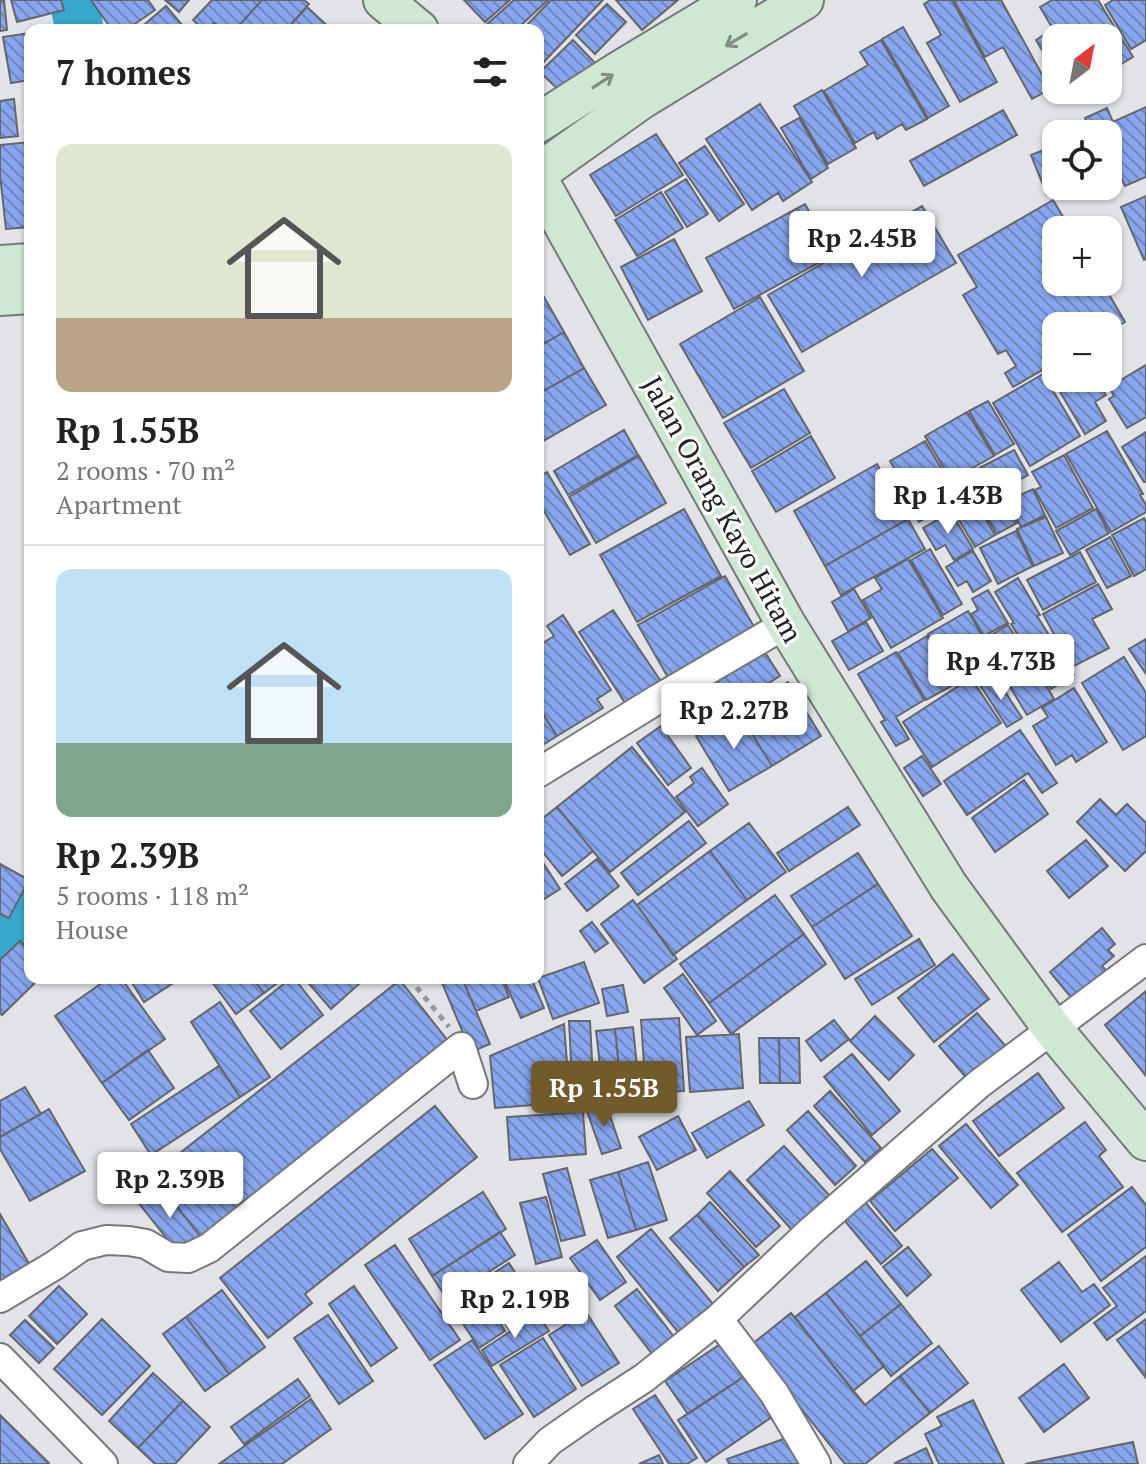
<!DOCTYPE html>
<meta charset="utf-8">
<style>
body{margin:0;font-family:"PT Serif",serif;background:#f6f6f6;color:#222;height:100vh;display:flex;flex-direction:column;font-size:30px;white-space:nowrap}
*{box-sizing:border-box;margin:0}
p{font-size:26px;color:#767676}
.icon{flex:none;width:44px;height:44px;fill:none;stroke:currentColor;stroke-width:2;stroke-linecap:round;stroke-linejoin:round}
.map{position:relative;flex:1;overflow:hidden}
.drawer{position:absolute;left:24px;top:24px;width:520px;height:960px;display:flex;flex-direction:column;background:#fff;border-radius:16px;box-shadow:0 2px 6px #0004}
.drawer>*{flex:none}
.needle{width:52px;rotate:32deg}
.buttons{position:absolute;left:1042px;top:24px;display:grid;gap:16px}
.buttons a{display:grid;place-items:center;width:80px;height:80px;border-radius:16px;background:#fff;box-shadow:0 2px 6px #0004;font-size:40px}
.price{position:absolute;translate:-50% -68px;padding:0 18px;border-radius:8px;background:#fff;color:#222;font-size:26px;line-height:52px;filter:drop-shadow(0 2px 4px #0008)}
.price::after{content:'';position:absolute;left:50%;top:48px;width:24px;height:18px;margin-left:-12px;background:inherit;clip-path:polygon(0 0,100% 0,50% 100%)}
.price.active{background:#725b2b;color:#fff}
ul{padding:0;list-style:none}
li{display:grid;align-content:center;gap:16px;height:424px;padding:0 32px}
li+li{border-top:2px solid #e0e0e0}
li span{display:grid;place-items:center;height:248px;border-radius:16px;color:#555}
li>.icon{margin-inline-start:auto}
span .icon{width:144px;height:144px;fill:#fffc;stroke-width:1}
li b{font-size:34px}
h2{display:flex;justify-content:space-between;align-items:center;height:96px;padding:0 32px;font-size:34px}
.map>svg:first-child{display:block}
</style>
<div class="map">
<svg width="1146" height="1464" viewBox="0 0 1146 1464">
<defs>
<pattern id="building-back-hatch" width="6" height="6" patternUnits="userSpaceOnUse" patternTransform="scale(2)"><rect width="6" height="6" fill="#88a6ee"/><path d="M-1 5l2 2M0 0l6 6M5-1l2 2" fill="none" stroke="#6f87c0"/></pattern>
</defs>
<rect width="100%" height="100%" fill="#e1e3e7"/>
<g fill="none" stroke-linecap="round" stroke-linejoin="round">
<path stroke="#36a8cb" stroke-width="48" d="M73 0 80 30
M0 938 30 904"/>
</g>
<path fill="url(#building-back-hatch)" stroke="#65666a" stroke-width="2" d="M0 0H4L7 30 0 31Z
M11 0H61L64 10 17 22Z
M91 0H148L155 10 126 30H112Z
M165 0H189L179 12Z
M212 0H262L235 30H221L214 23 207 30H204L193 20Z
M262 0H304L309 4 286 30H235Z
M464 0H510L485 22Z
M514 0H548L516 30H491L486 25Z
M551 0H603L539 67 538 30H522Z
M616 0H678L642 30Z
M930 0H952L997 82 960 102 927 43 941 35 924 4Z
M954 0H1001L1050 89 1032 99 1003 47 985 57Z
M1052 0H1098L1133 57 1108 72V38H1056V73L1036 40 1053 29 1040 7Z
M1113 0H1146V40L1131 49 1105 5Z
M607 4 626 22 595 54 576 35Z
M166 6 184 27 180 30H138Z
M307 7 332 30H286Z
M903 27 949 106 928 118 882 39Z
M30 33V80L11 83 3 37Z
M573 40 596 64 564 95 540 72Z
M881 40 927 119 906 130 902 124 877 139 874 132 855 143 824 91 868 65 860 52Z
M822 90 856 148 828 164 794 106Z
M14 99 18 136 0 138V101Z
M760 104 812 182 783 201 778 193 752 210 706 139Z
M1146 107V177L1125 186 1114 161 1108 163V134H1093L1085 118 1107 108 1113 122Z
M1003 110 1017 135 924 186 910 161Z
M799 118 828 168 811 179 781 128Z
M656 134 683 175 616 216 590 175Z
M30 142V227L6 229 0 175V145Z
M1056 145V186H1070L1047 195 1031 155Z
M705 146 744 204 719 221 679 163Z
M686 179 708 214 687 227 665 192Z
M661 192 683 228 637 256 615 220Z
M1146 196V259L1144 260 1121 207Z
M1053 200 1071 230H1056V282H1108V271L1117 285 1107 291 1125 322 1108 332V326H1056V362L1013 387 1005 373 1016 366 1006 350 998 354 963 295 977 287 958 255Z
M805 204 833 255 734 309 706 258Z
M922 206 956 263 802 352 768 295Z
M674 239 702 291 648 320 621 267Z
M544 297 564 332 538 347V301Z
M760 297 804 371 723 418 680 344Z
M564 332 584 368 538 394V347Z
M1146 365V417L1127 428 1109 399 1114 396 1109 387Z
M584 368 606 405 538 444V394Z
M1056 368V378H1095L1106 395 1095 402 1106 421 1085 434 1049 373Z
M1043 374 1080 436 1030 466 993 403Z
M784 389 810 433 751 468 724 423Z
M988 401 1014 444 995 455 969 411Z
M967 412 994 456 951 480 925 436Z
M624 430 638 455 568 495 554 471Z
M1107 431 1143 494 1140 495 1146 505V512L1111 532 1066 454Z
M1146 432V482H1144L1122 447Z
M811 436 835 478 776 512 752 471Z
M925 441 959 498 919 522 903 496 909 493 890 461Z
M1014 450 1028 475 976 504 962 477Z
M1064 455 1093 508 1056 528 1035 490 1041 487 1032 472Z
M639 456 666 503 596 543 569 497Z
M877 464 908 519 825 566 794 511Z
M547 472 590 544 570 555 538 501V477Z
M1033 489 1045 515 1021 527 1008 501Z
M1000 494 1017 523 997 534 980 505Z
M684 509 721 576 637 622 600 555Z
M980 509 995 535 975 547 959 520Z
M1096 509 1109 533 1070 555 1056 531Z
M951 512 973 549 954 560 945 545 936 550 923 528Z
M1046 517 1063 553 1034 566 1017 529Z
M1144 518 1146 522V569L1134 576 1112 535Z
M908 519 925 549 841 595 825 566Z
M538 531H541V644H538Z
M1016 531 1033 566 998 584 980 548Z
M1110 537 1131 576 1107 588 1086 550Z
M930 549 962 604 943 615 911 560Z
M973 551 991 581 973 592 967 581 958 586 946 567Z
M1080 552 1096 582 1043 610 1027 580Z
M908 559 943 618 891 648 863 600 882 589 875 578Z
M725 576 757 632 670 681 638 625Z
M1018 578 1040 615 1037 616 1074 675 1051 689 1011 624 1014 623 995 592Z
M1098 584 1112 609 1092 619 1109 648 1072 667 1043 614Z
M854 589 871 618 848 631 832 602Z
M988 590 1008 623 984 636 971 614 978 610 972 599Z
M613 610 664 686 629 709 579 632Z
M968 611 983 637 971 644 984 666 956 682 928 634Z
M563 615 611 690 597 699 603 708 557 736 538 706V646L554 636 547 626Z
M866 622 883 651 849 670 832 641Z
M1008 625 1029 659 999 678 978 643Z
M927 636 955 684 926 700 898 653Z
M1146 639V674L1129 649Z
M761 646 780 676 698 727 679 697Z
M896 652 924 700 896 717 909 739 896 746 881 722 885 720 858 674Z
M1124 657 1146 693V736L1123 750 1082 683Z
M1032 661 1054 699 1027 715 1004 677Z
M995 676 1022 718 1007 727 980 685Z
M971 678 1001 723 932 767 903 722Z
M788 682 821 736 772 766 738 711Z
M1074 688 1107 742 1076 762 1072 755 1056 765 1033 726 1048 717 1042 708Z
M538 706 557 736 538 748Z
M738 711 772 766 729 791 696 736Z
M661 726 691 768 668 785 637 743Z
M1020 730 1057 783 1042 793 1028 773 967 815 944 781Z
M632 747 685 812 610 872 557 807Z
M922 756 941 784 923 796 904 768Z
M702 768 728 804 698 826 676 797 694 783 690 777Z
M1024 780 1048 814 995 852 972 818Z
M1100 799 1116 815 1127 804 1146 823V851L1125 871 1077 822Z
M557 807 593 851 562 876 538 846V822Z
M848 807 860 825 789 871 777 853Z
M689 821 706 843 638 895 621 873Z
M749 823 786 872 747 900 710 851Z
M1086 840 1108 866 1069 898 1047 871Z
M710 851 747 900 673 955 637 905Z
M858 853 878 884 812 927 791 896Z
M538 855 560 889 538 903Z
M597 859 619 886 587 911 565 884Z
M0 864 29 880 9 918 0 914Z
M878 884 912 936 845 979 812 927Z
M775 895 804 934 709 1003 680 964Z
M633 900 677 959 644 983 601 924Z
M592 922 608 943 595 952 580 931Z
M1102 928 1115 944 1108 950 1114 956 1102 966 1109 974 1075 1002 1050 972Z
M804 934 826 964 731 1034 709 1003Z
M919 939 935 965 872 1005 855 979Z
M20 941 30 951V978H40L2 1015 0 1013V960Z
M953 954 989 999 934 1042 898 998Z
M584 962 599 1003 553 1019 538 978Z
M683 974 716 1021 697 1035 664 988Z
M109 978H121L165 1039 102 1083 55 1016Z
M129 978H181L144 1002Z
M209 978H252L264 993 236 1014Z
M252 978H284L264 993Z
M291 978H294L323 1015 281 1049 250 1011Z
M304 978H354L359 984 331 1009Z
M440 978H462L490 1044 471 1052Z
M462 978H501L509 997 476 1011Z
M503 978H531L544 1008 521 1018Z
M400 980 452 1046 204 1241 152 1175Z
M623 985 628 1012 607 1016 602 989Z
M1146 991V1076L1105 1025Z
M220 1002 270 1077 240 1097 191 1022Z
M977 1013 1008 1049 970 1082 939 1046Z
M875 1016 914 1055 889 1080 850 1041Z
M679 1018 684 1091 646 1093 641 1020Z
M834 1020 849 1039 821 1061 806 1041Z
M569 1021H590L594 1099 573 1100Z
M564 1024 570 1102 495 1108 490 1056Z
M633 1027 640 1096 622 1098 615 1029Z
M615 1029 622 1098 604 1100 596 1031Z
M739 1034 743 1088 690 1092 686 1037Z
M759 1038H779L780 1083H760Z
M779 1038H799L800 1083H780Z
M148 1050 174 1088 129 1120 102 1083Z
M852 1054 900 1111 872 1135 824 1077Z
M219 1066 240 1097 151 1155 131 1124Z
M1038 1073 1064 1108 999 1156 973 1121Z
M25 1087 41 1114 0 1137V1101Z
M830 1091 881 1148 865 1162 814 1106Z
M749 1101 764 1125 707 1158 692 1133Z
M606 1104 621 1148 602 1154 587 1111Z
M435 1106 477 1157 305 1294 312 1303 268 1338 220 1278Z
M49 1109 85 1171 30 1201 0 1149V1137Z
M808 1111 856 1166 835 1185 787 1130Z
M583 1112 586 1154 510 1160 507 1117Z
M678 1116 696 1150 657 1170 639 1137Z
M1085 1122 1106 1150 1099 1156 1123 1187 1062 1232 1017 1173Z
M966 1124 1018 1185 991 1208 939 1146Z
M784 1146 830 1196 792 1230 747 1180Z
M932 1149 958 1178 895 1231 870 1201Z
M648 1162 667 1220 636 1230 618 1172Z
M567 1168 585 1235 561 1241 543 1174Z
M730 1171 780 1226 756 1247 707 1193Z
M618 1172 636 1230 608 1238 590 1180Z
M159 1184 202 1238 180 1255 137 1201Z
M1132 1187 1146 1205V1247L1101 1281 1068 1235Z
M483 1192 506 1229 432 1276 409 1239Z
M546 1197 562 1257 536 1264 520 1203Z
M710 1202 759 1255 744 1267 697 1215Z
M865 1202 902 1246 881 1264 844 1220Z
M0 1214 31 1267 0 1285Z
M697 1215 744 1267 718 1291 670 1238Z
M651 1229 713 1304 678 1332 617 1257Z
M500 1232 515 1255 447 1299 432 1276Z
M597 1240 626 1282 600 1300 570 1258Z
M395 1245 460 1340 430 1360 365 1265Z
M908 1247 931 1275 907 1296 883 1267Z
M1146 1256V1311L1107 1340 1094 1323 1117 1306 1103 1288Z
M866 1261 901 1304 860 1336 826 1293Z
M1059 1262 1082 1292 1094 1284 1110 1305 1061 1342 1021 1290Z
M509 1263 539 1310 509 1329 479 1283Z
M474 1282 505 1331 479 1348 447 1299Z
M59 1286 87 1314 57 1344 29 1316Z
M354 1286 397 1348 371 1366 329 1304Z
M637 1289 675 1338 653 1355 615 1306Z
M222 1290 265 1347 229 1374 186 1317Z
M826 1293 884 1366 853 1391 795 1317Z
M901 1304 932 1343 891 1376 860 1336Z
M586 1312 619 1363 582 1386 549 1335Z
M791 1313 865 1405 900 1376 930 1413 865 1464H845L751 1345Z
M537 1314 549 1331 492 1366 482 1350Z
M328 1315 373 1381 339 1404 294 1338Z
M186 1317 229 1374 205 1391 163 1334Z
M102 1319 150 1366 102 1415 54 1369Z
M1146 1319V1378L1117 1340Z
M25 1320 54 1348 39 1363 10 1335Z
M543 1338 576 1389 534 1417 500 1365Z
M472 1340 523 1414 485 1439 434 1365Z
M722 1343 745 1376 688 1414 665 1381Z
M939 1346 968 1383 930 1413 900 1376Z
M1064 1364 1089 1398 1044 1432 1019 1398Z
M153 1373 183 1401 138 1448 109 1421Z
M745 1376 772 1417 706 1462 678 1420Z
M298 1379 310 1396 244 1444 231 1427Z
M655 1395 697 1458 687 1464H669L633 1409Z
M311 1399 331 1429 282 1464H219Z
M973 1400 1004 1464H939L925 1434 942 1426 937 1417Z
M183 1401 210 1427 175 1464H155L138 1448Z
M0 1415 49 1463 48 1464H0Z
M789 1437 799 1464H729L727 1459Z
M1133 1442 1138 1464H1025Z
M926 1448 933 1464H896L895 1463Z
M659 1455 663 1464H639Z"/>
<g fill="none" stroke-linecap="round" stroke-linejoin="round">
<g stroke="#76787b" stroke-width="32">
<path id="minor" d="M538 773 658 699 786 624
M0 1298 55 1265 82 1246 106 1240 129 1241 146 1244 168 1257 188 1258 209 1248 461 1047 473 1084
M718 1319 774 1393 816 1464
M0 1358 103 1464
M528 1464 550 1441 593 1411 644 1378 718 1319 811 1231 979 1084 1146 959"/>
</g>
<g stroke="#76787b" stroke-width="42">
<path id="secondary" d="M383 0 419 30
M538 123 619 71 737 0
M538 173 642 99 804 0
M538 179 786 624 949 887 1052 1028 1146 1141
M0 265 30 263
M0 296 30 294"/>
</g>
<path stroke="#959699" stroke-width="5" stroke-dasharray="6 6" stroke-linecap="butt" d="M409 978 449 1027"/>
<use href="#minor" stroke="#fff" stroke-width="28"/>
<use href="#secondary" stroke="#cee8d3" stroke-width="38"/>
</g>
<defs><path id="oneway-shaft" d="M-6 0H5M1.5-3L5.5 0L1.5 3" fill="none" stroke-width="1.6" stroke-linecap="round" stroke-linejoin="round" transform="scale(2)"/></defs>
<g stroke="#808e83">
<use href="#oneway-shaft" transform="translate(736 40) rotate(149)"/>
<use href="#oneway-shaft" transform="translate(603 81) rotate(-33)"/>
</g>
<g text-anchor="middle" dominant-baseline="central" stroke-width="6" stroke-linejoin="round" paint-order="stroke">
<g font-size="28" fill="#202122" stroke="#fff">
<text transform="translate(723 509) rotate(61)">Jalan Orang Kayo Hitam</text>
</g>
</g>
</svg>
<div class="buttons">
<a><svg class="needle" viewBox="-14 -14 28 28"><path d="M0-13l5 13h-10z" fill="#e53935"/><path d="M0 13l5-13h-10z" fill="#767676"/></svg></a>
<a><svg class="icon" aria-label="locate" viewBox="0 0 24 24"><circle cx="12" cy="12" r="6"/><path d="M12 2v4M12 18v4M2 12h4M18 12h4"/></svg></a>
<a>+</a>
<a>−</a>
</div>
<b class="price" style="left:862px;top:279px">Rp 2.45B</b>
<b class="price" style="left:948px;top:536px">Rp 1.43B</b>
<b class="price" style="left:1001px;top:702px">Rp 4.73B</b>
<b class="price" style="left:734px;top:751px">Rp 2.27B</b>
<b class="price active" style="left:604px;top:1129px">Rp 1.55B</b>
<b class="price" style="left:170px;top:1220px">Rp 2.39B</b>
<b class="price" style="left:515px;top:1340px">Rp 2.19B</b>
<section class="drawer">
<h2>7 homes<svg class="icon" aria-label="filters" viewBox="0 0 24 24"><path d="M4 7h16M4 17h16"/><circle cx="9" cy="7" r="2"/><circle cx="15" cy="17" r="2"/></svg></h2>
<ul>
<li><span style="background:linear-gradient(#dfe7d0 70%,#b9a48a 0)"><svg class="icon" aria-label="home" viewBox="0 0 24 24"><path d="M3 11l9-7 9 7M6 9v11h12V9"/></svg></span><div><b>Rp 1.55B</b><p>2 rooms · 70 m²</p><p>Apartment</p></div></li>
<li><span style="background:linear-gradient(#bfe0f5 70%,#7fa58c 0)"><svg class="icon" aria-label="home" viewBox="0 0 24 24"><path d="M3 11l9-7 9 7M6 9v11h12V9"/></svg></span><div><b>Rp 2.39B</b><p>5 rooms · 118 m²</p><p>House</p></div></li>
</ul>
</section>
</div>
